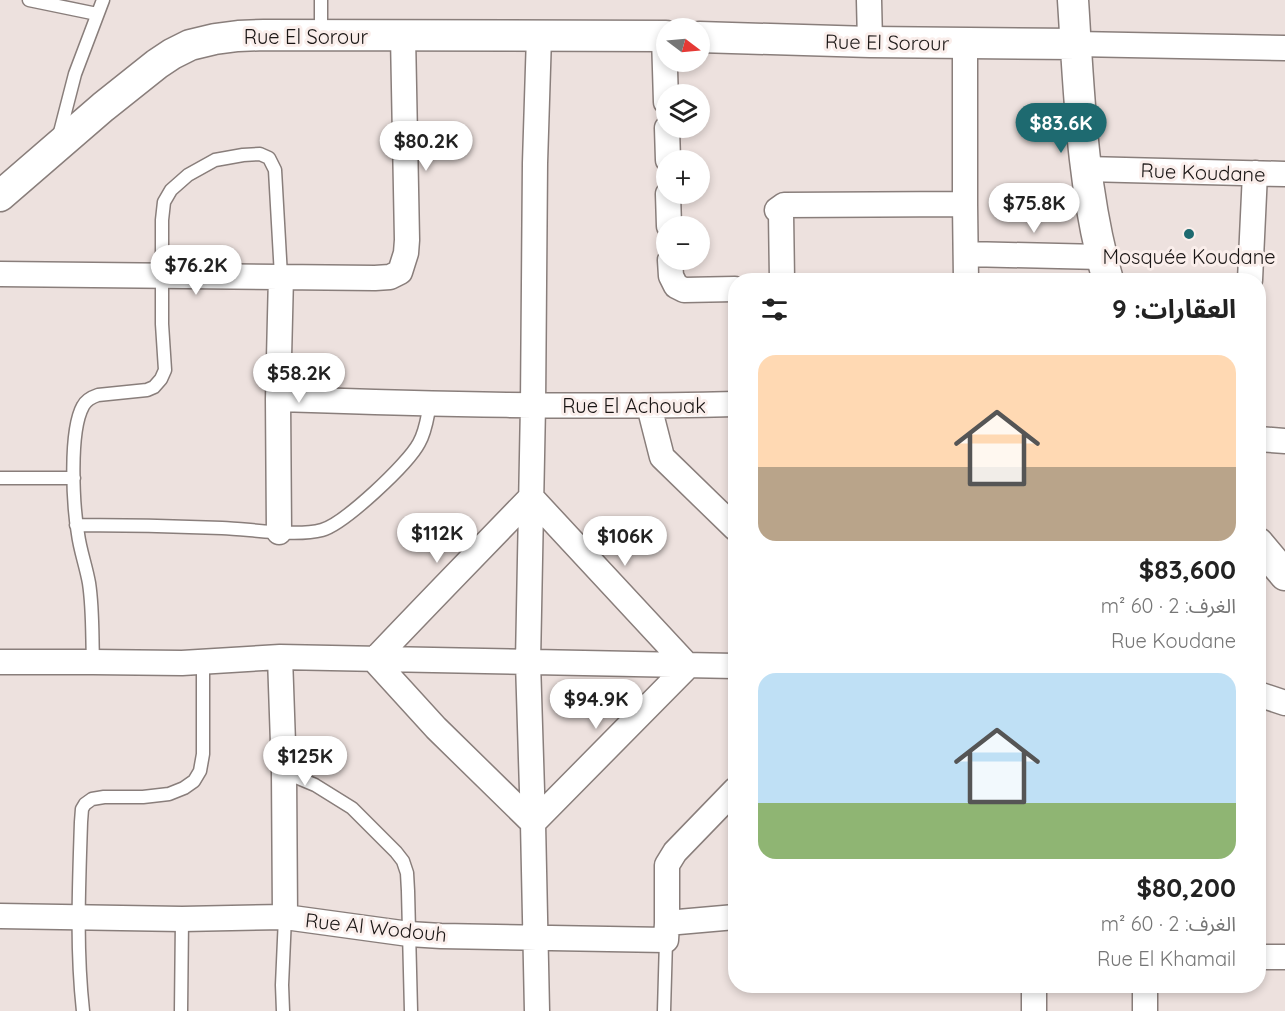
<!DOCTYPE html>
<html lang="ar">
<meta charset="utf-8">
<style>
body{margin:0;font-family:Quicksand,"Noto Sans Arabic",sans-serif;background:#f6f6f6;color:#222;direction:rtl;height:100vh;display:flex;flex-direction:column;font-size:22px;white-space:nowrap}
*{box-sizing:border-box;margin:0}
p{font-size:20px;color:#767676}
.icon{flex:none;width:33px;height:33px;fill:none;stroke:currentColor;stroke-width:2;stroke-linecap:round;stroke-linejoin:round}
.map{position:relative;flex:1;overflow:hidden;direction:ltr}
.details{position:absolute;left:728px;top:273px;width:538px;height:720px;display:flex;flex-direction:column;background:#fff;border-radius:24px;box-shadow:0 3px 9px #0003;direction:rtl}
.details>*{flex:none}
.needle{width:39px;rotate:106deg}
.fabs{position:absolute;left:656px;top:18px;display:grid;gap:12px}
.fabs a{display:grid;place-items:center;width:54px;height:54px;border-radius:50%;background:#fff;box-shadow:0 3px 9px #0003;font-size:30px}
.price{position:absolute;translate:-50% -51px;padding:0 14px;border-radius:21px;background:#fff;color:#222;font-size:20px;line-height:39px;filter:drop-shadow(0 2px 3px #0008)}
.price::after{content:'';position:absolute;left:50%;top:36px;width:18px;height:14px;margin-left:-9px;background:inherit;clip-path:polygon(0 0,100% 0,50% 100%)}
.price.selected{background:#1e6a70;color:#fff}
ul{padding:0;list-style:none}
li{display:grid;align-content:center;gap:12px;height:318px;padding:0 30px}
li span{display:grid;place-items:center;height:186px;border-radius:18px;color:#555}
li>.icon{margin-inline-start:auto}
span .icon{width:108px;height:108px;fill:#fffc;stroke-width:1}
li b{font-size:26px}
h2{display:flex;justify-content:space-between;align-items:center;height:72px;padding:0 30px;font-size:26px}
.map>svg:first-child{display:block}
</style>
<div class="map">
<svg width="1285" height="1011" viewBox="0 0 1285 1011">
<rect width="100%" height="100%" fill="#ede1de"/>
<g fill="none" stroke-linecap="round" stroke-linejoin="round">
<g stroke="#897e7b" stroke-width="15">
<path id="service" d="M29 0 97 14
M321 0V35
M59 136 75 74 103 0
M0 478H74
M76 525C125 525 173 526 222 528 250 529 296 537 322 530 344 524 408 464 419 443 426 431 427 418 430 404
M93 662C92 635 93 609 89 583 86 566 80 550 78 534 73 505 69 431 83 406 86 400 92 397 98 395L147 390 154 387 161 379 165 370 162 324V220L164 202 171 190 188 175 215 160 243 155 260 154 269 158 275 170 281 276
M284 772 315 785 352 808 396 852 403 861 407 873 408 891 411 1011
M83 1011C76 948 79 885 81 822L82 809 85 804 92 799 104 797H143L169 794 184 788 194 781 200 771 203 754V663
M181 1011 182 919
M283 1011 282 985 285 917
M664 1011 666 940"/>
</g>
<g stroke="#897e7b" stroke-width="27">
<path id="minor" d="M869 0 870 42
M664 36 666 102
M965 43V204L966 280
M1076 44 1285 48
M667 128 668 160
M1086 169 1285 174
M668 194 669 226
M966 254 1101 257
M670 260 671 276 676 286 684 290 735 289
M0 274 375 278 390 277 400 272 406 253 407 240 403 36
M782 280 781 213 777 210 784 205 965 204
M1250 280 1255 173
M278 399C430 404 583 408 735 404
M649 406 662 457 735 528
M1258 439 1285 441
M279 532 278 399 281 276
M280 657 284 772 285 917
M374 660 436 728 533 823 688 666 531 497
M374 660C426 605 479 551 531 497
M0 662H93L182 663 280 657 735 666
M1258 694 1285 703
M0 916 182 919 285 917 409 934 441 936 666 940 667 923 735 917
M667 923V865L675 852 735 790
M1258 957H1285
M1145 986V1011
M537 1011 533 823 528 662 533 405 535 163 539 36
M1034 1011V986"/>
</g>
<g stroke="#897e7b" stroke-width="33">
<path id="tertiary" d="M1073 0C1079 93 1082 190 1108 280
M699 37 870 42 1076 44
M0 196 103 107 157 64 172 54 190 45 215 39 238 36 264 35 666 36
M1258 543 1285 575"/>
</g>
<use href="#service" stroke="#fff" stroke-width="12"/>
<use href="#minor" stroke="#fff" stroke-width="24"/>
<use href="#tertiary" stroke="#fff" stroke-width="30"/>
</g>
<circle fill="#1e6a70" stroke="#faeeeb" stroke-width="2" cx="1189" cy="234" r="6"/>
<g text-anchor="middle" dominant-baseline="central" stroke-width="6" stroke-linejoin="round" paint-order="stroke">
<g font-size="20" fill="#1a1615" stroke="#faeeeb">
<text x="306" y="36">Rue El Sorour</text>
<text transform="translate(887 42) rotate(1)">Rue El Sorour</text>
<text transform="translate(1203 172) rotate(2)">Rue Koudane</text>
<text x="634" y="405">Rue El Achouak</text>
<text transform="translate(376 927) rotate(6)">Rue Al Wodouh</text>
</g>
<g font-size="20" fill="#1a1615" stroke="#faeeeb">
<text x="1189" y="256">Mosquée Koudane</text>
</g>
</g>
</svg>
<div class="fabs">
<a><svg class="needle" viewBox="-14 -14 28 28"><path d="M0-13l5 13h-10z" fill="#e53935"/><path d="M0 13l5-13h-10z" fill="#767676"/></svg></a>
<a><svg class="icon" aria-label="layers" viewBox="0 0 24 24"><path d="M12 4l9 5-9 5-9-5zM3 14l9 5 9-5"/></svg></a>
<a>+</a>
<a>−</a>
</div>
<b class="price selected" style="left:1061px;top:154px">$83.6K</b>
<b class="price" style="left:426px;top:172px">$80.2K</b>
<b class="price" style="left:1034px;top:234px">$75.8K</b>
<b class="price" style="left:196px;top:296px">$76.2K</b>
<b class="price" style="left:299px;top:404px">$58.2K</b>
<b class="price" style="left:437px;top:564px">$112K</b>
<b class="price" style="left:625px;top:567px">$106K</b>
<b class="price" style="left:596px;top:730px">$94.9K</b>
<b class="price" style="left:305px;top:787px">$125K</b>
<section class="details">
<h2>العقارات: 9<svg class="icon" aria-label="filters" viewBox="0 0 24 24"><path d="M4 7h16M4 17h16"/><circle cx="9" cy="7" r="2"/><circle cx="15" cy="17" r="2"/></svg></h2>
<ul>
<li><span style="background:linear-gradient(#ffd9b3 60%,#b9a48a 0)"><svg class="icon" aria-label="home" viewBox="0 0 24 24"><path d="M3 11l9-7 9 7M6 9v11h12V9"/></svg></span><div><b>$83,600</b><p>الغرف: 2 · 60 m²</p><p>Rue Koudane</p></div></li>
<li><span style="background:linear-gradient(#bfe0f5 70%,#8fb573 0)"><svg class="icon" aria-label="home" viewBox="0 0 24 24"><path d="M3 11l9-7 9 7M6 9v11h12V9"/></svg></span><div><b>$80,200</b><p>الغرف: 2 · 60 m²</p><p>Rue El Khamail</p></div></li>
</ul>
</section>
</div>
